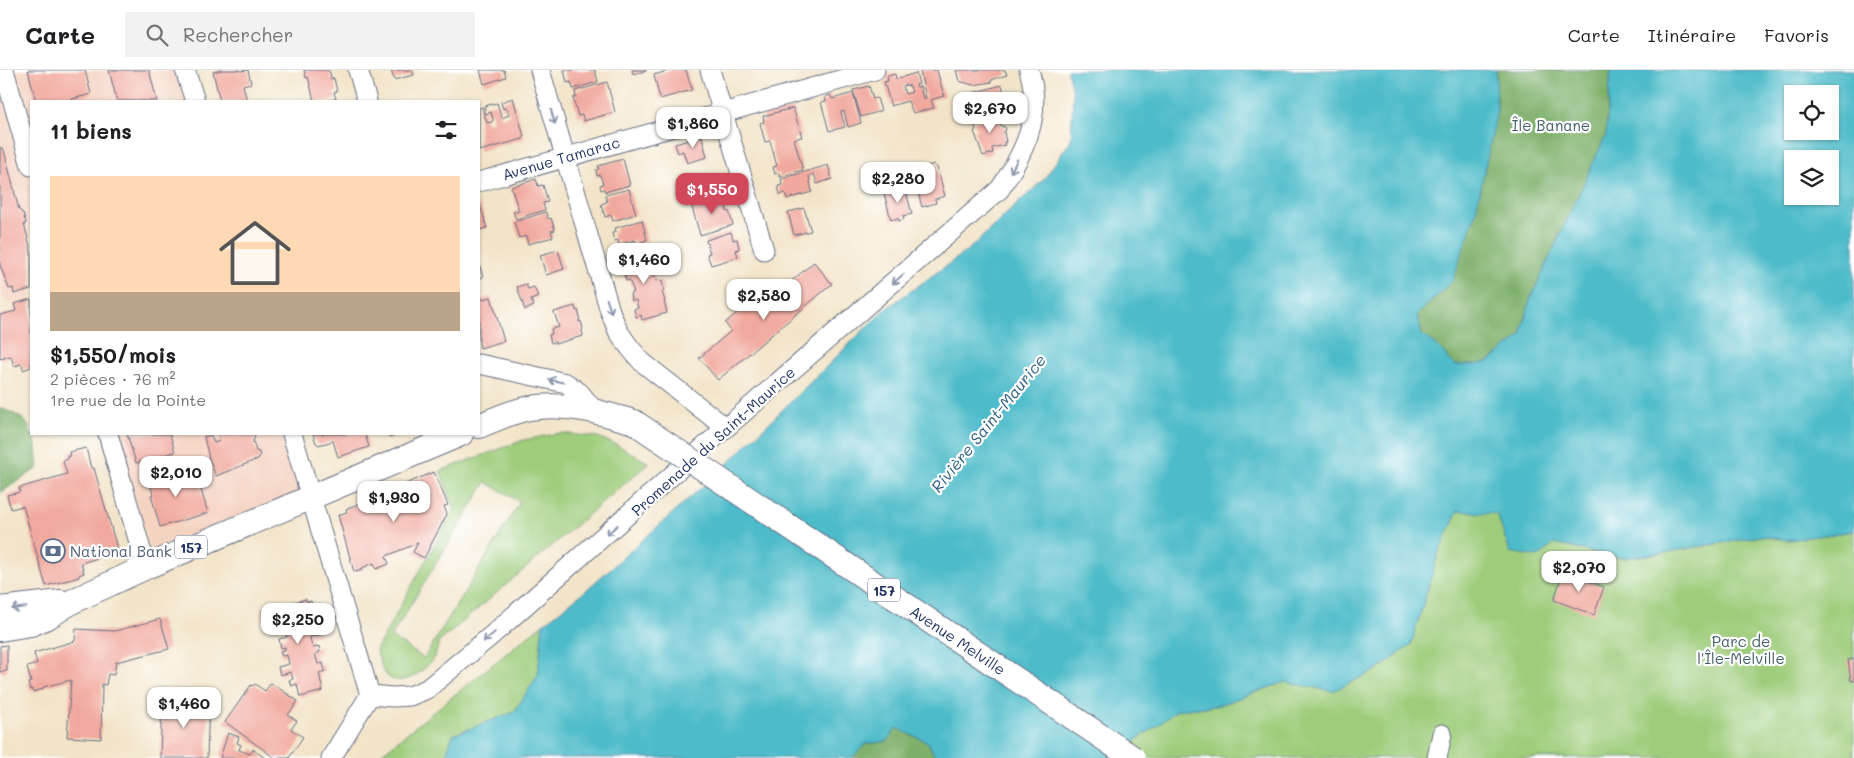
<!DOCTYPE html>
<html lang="fr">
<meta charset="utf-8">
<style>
body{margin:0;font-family:Mali,sans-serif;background:#f2f2f2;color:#202124;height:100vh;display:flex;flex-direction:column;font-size:19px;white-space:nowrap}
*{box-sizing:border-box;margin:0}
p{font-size:16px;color:#757577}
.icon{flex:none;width:28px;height:28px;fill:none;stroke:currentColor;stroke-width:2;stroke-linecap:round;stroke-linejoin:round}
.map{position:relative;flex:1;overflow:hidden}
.panel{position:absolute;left:30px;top:30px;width:450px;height:335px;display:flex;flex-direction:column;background:#fff;border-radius:0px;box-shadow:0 1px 4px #0004}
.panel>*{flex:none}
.fabs{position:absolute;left:1784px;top:15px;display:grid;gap:10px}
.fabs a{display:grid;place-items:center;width:55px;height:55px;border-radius:0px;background:#fff;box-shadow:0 1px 4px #0004;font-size:25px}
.price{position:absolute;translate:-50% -42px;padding:0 11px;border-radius:10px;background:#fff;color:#222;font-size:16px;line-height:32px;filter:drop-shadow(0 1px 2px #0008)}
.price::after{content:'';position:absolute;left:50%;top:30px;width:15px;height:11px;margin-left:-8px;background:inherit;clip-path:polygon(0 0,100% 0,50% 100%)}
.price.selected{background:#d1495b;color:#fff}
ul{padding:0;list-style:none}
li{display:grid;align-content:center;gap:10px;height:265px;padding:0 20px}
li+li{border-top:1px solid #e0e0e0}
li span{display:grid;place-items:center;height:155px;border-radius:0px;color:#555}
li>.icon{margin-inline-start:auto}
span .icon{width:90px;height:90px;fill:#fffc;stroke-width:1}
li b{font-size:21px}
h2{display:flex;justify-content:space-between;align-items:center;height:60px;padding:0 20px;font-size:21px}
header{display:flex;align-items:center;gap:30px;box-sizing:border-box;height:70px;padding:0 25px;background:#fff;border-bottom:1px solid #e0e0e0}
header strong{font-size:24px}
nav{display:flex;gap:28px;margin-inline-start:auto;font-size:18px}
.search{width:350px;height:45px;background:#f2f2f2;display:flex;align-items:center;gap:12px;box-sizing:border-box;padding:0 18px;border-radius:0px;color:#757577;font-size:19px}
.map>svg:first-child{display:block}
</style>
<header>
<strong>Carte</strong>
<div class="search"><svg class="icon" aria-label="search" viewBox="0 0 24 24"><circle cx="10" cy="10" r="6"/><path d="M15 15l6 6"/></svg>Rechercher</div>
<nav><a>Carte</a><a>Itinéraire</a><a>Favoris</a></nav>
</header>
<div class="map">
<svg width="1854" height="688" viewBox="0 0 1854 688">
<rect width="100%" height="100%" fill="#fff"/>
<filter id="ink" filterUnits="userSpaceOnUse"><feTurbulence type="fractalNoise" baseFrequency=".02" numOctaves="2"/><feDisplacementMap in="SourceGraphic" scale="10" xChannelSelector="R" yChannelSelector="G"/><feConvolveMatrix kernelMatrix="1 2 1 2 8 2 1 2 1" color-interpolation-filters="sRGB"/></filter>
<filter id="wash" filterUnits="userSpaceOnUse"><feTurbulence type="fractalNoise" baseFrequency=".0096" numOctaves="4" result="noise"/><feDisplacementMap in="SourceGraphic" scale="20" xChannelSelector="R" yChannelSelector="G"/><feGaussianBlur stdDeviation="1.12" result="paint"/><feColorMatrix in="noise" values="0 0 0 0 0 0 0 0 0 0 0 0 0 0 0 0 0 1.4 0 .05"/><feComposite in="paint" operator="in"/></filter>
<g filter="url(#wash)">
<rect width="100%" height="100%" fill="#f2e4c8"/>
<path fill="#f4d3c1" d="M0 0H178L187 31H31V227L8 233 0 226Z
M115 364H284L306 438 157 500Z"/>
<path fill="#9ecc7a" stroke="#5c7e6c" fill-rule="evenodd" d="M560 363 598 367 617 375 649 393 439 572C437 577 437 583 434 587 426 601 401 620 386 605 381 599 379 587 376 580L455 438 440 401 524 370ZM486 412 520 432 424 588 391 567Z
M1457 441 1497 443 1510 482 1554 474 1623 488 1662 483 1762 466 1788 470 1854 461V688H1109L1155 657 1177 640 1216 636 1285 612 1333 621 1377 600 1411 575 1438 484Z
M543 554 538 605 514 642 453 665 445 688H376Z"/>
<path fill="#7eb06a" stroke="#4c7064" d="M1496 0H1611L1606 65 1530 230 1521 266 1490 291 1474 295H1453L1440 278 1422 265 1417 245 1453 210 1497 42Z
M0 338C13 343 29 348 31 364L35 366 38 398 0 423Z
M896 657 928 672 936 688H852L866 674 888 671Z"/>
<path fill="#4ebbc9" stroke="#347594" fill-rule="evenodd" d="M1067 0H1496L1497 42 1475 145 1453 210 1417 245 1422 265 1440 278 1454 295H1474L1490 291 1521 266 1530 230 1606 65 1611 0H1854V461L1788 470 1762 466 1662 483 1623 488 1554 474 1538 487 1510 482 1497 444 1458 441 1438 484 1411 575 1377 600 1333 621 1285 612 1216 636 1177 640 1155 657 1109 688H936L928 672 896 658 888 671 866 674 852 688H445L453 665 514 642 538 605 543 554 584 522 721 400 883 241 968 180 1044 109 1071 70 1073 24ZM1792 24H1830V61H1792ZM1792 89H1830V126H1792Z"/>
<g id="blocks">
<path fill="#f1a89d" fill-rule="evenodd" d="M28 0H85L91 24 72 29 73 31H36Z
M109 0H149L157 31H117Z
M222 0H240V1L248 0 251 13 243 15 247 31H220L213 2Z
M304 0H327L330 2 331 9 334 8 337 21 334 22 336 29 326 31H314L308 7 306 8Z
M391 0H412L414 5 394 10Z
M480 0H504L506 7 484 14Z
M564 0H595L598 12 573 19 571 12 567 13Z
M632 0H646V1L633 4Z
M671 0H686L692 20 660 29 654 5Z
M925 0H937L944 26 931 30 934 38 913 43 908 31 891 36 884 12 888 11 887 6 895 4 896 9 916 3 919 14 916 15 917 17 920 16 923 28H926L920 1ZM906 15 910 16 912 22 905 24 903 16Z
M956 0H1005L1007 5 991 10 992 12 973 15 959 11Z
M607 12 615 42 584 51 582 45 578 46 573 28 576 27 575 21Z
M1002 15 1008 37 978 46 972 23Z
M869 16 873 29 877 28 881 41 861 47 853 20Z
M853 23 861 53 848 57 844 41 841 42 845 57 829 61 821 32 826 31 825 27 830 25 832 29Z
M513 28 524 66 523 69 479 81V38L482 37 487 53 492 52 493 49 491 42 486 44 484 36 497 33 502 48 509 45 507 38 503 39 501 32Z
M793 38 802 67 794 69 803 100 780 107 779 103 775 104 773 97 777 96 770 71 765 72 760 53 764 52 763 46Z
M995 46H999L1001 56 1005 57 1006 60 1004 62 1006 72H1004L1005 75 992 78 993 83 983 86 974 61 976 60 974 52Z
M702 66 707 87 687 93 683 81 678 83 675 74Z
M0 77 4 80 19 140 23 143 26 153 24 154 31 180V219L14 224 13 218 9 219 0 195Z
M623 89 630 115 605 122 604 119 601 120 600 115 603 114 600 105 597 106 596 100 599 99 598 96Z
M934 94 935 97H937L945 126 935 129 936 133 922 137 912 101Z
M828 95 832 109 817 114 814 104 809 106 812 122 787 129 785 123 780 125 778 116 782 115 781 109Z
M536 109 538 116 543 115 548 132 543 133 545 140 516 149 513 142 519 141 511 117Z
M905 117 912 144 903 146 904 149 899 151 898 148 891 150 884 123Z
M629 119 636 144 613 151 611 145 605 147 601 134 607 132 605 125Z
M724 124 727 142 729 141 733 155 700 165 691 134Z
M479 131 487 158 479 160Z
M804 138 811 161 794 165 788 142Z
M546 142 548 149 551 148 555 160 551 161 553 167 528 174 526 166 519 168 514 152Z
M642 150 647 170 636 174 635 170 619 175 618 170 614 171 612 163 616 162 615 158Z
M731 162 733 170 737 169 739 179 736 180 738 187 711 195 707 184 710 183 706 170Z
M646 179 656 211 662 210 664 221 662 222 665 231H664L667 243 642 250 641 245 636 247 634 239 638 238 636 230 632 231 630 224 634 222 629 210 626 211 622 196 625 195 622 186Z
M558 180 564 199 546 205 540 185Z
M814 192 832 214 718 310 699 288 731 261 725 253 750 232 757 240Z
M479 193 483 207 479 208Z
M526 214 528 219 534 217 538 227 531 230 534 236 525 240 517 217Z
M491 227 504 271 480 278 479 273V230Z
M31 229V297L23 300 22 294 14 296 11 286 0 289V245L16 241 14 234Z
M575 236 576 241 578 240 580 248 579 249V252L581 251 583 259 582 260 583 266 555 274V272L551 273 549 265 552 264 551 259 559 257 554 242Z
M127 364H170L175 382 136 393Z
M218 364H254L255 367 253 371 256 381 259 382 260 386 258 389 216 406 209 389 204 367 211 365 214 373 220 371Z
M313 364H365L369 377 338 387 333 371 319 375 316 373Z
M388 364H400L389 367Z
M86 378 91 398H94L119 485 116 486 115 483 81 493 84 503 79 505V507L46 516 23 436 11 439 7 425 20 422 19 418 67 404 63 391 68 389 67 386H70L69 382Z
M164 397 169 414 197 406 208 443 160 457 151 425H153L147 402Z
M434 402 448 435 444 436 447 444 424 488 413 482 418 473 386 486 389 494 376 499 374 493 362 498 363 500 354 502 338 445 347 442 346 439Z
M1563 502 1604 517 1594 545 1554 530Z
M306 529 307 532 311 531 313 539 309 540 310 543V546L314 545 319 565 310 567 311 573 313 578 319 576 320 582 315 584 318 594 323 593 325 601 319 603 323 621 300 627 297 614 291 616 289 610 293 609 291 602 280 605 278 597 289 594 287 585 282 586 280 581 285 580V577L281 578 279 569 287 567 284 556 278 558 277 552 266 555 262 540Z
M160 549 169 579 116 592 114 605 108 604 106 615 102 614 101 669 67 667 71 610 43 617V619L33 622 32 619 30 620 28 613 31 612 27 597 37 594 34 583 75 571 76 559 115 561Z
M7 575V601L0 602V576Z
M1854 589V611H1851L1848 590Z
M271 613 298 631 288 645 297 651 291 659 303 667 289 688H275L225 652 251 615 253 616 255 614 265 621Z
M162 629 209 631 207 688H160Z
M228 663 239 667 237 673 241 675 239 680 250 684 253 679 265 688H220Z"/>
</g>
</g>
<g filter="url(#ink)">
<use href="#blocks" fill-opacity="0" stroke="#666e83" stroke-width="1"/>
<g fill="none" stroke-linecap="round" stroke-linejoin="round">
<g stroke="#666e83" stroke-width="21">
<path id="minor" d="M4 0 31 96
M185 0 195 31
M358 0 367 31
M540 0 610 241 618 261 630 278 642 292 726 358
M710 0 764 180
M479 112 875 0
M479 294 566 313 580 323 593 339
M108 364 146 497
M292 364 370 625
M370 625 393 627 410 626 427 619 492 565 713 369 1000 119C1025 81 1043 46 1029 0
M331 688 370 625
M1437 688 1442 664"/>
</g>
<g stroke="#666e83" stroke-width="26">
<path id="major" d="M479 356C495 349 513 341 530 338 566 332 600 342 634 352
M0 539 61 532
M0 559 31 554 49 546 73 531 146 497 461 364"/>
</g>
<use href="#minor" stroke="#fff" stroke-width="19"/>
<use href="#major" stroke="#fff" stroke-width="24"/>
<g stroke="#666e83" stroke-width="26" stroke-linecap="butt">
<path id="major-bridge" d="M634 352 1133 688"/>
</g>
<use href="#major-bridge" stroke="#fff" stroke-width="24"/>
</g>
<defs><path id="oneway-shaft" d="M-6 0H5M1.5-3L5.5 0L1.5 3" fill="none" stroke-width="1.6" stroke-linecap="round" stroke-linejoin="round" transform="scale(1.25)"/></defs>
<g stroke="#8d97ae">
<use href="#oneway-shaft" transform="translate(553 47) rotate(74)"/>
<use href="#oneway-shaft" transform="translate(1014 96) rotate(117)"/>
<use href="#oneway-shaft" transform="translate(898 209) rotate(139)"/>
<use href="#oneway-shaft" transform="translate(609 236) rotate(72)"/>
<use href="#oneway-shaft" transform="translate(556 311) rotate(-168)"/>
<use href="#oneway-shaft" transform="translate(612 460) rotate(139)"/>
<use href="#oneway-shaft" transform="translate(19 538) rotate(174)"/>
<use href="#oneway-shaft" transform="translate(489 567) rotate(140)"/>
</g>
</g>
<defs>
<g id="bank-ring" transform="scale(1.25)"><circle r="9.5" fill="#fff" stroke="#5c6f8a" stroke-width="1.5"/><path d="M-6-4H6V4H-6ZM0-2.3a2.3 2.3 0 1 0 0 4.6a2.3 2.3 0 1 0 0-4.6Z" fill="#5c6f8a"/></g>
</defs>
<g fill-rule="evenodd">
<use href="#bank-ring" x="53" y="481"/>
</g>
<g text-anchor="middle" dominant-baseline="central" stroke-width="4.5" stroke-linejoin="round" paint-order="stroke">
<g fill="#fff" stroke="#5f6d8e" stroke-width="1">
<rect x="175" y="465.5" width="32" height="23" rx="4"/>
<rect x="868" y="508.5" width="32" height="23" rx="4"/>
</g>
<g font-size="14" font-weight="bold" fill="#1b2f5e">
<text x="191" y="477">157</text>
<text x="884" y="520">157</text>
</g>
<g font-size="15" fill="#425e66" stroke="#fff">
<text x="1551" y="55">Île Banane</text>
<text x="1741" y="571">Parc de<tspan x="1741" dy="17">l'Île-Melville</tspan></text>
</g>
<g font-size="15" fill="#1b2f5e" stroke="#fff">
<text transform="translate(561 88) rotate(-16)">Avenue Tamarac</text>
<text transform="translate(713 371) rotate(-42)">Promenade du Saint-Maurice</text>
<text transform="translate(958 570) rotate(34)">Avenue Melville</text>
</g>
<g font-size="15" fill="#4e5e75" stroke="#fff" text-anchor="start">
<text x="70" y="481">National Bank</text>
</g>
<g font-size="16" font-style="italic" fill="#2d6083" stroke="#fff">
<text transform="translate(988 353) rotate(-51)">Rivière Saint-Maurice</text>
</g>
</g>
</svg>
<div class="fabs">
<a><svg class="icon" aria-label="locate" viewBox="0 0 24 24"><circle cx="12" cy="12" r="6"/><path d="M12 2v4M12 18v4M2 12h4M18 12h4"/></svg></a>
<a><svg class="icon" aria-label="layers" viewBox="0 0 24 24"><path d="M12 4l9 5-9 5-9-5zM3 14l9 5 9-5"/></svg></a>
</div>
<b class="price" style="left:990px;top:64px">$2,670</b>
<b class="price" style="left:693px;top:79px">$1,860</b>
<b class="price" style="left:898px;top:134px">$2,280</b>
<b class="price selected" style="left:712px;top:145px">$1,550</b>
<b class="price" style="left:644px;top:215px">$1,460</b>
<b class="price" style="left:764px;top:251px">$2,580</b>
<b class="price" style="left:176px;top:428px">$2,010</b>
<b class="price" style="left:394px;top:453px">$1,930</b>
<b class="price" style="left:1579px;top:523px">$2,070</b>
<b class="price" style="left:298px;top:575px">$2,250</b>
<b class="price" style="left:184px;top:659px">$1,460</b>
<section class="panel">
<h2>11 biens<svg class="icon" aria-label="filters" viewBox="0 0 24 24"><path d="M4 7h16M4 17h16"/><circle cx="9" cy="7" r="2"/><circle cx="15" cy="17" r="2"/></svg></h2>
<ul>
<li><span style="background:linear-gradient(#ffd9b3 75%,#b9a48a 0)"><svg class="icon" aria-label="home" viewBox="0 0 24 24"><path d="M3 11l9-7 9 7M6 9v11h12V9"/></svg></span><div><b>$1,550/mois</b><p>2 pièces · 76 m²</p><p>1re rue de la Pointe</p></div></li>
</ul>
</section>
</div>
